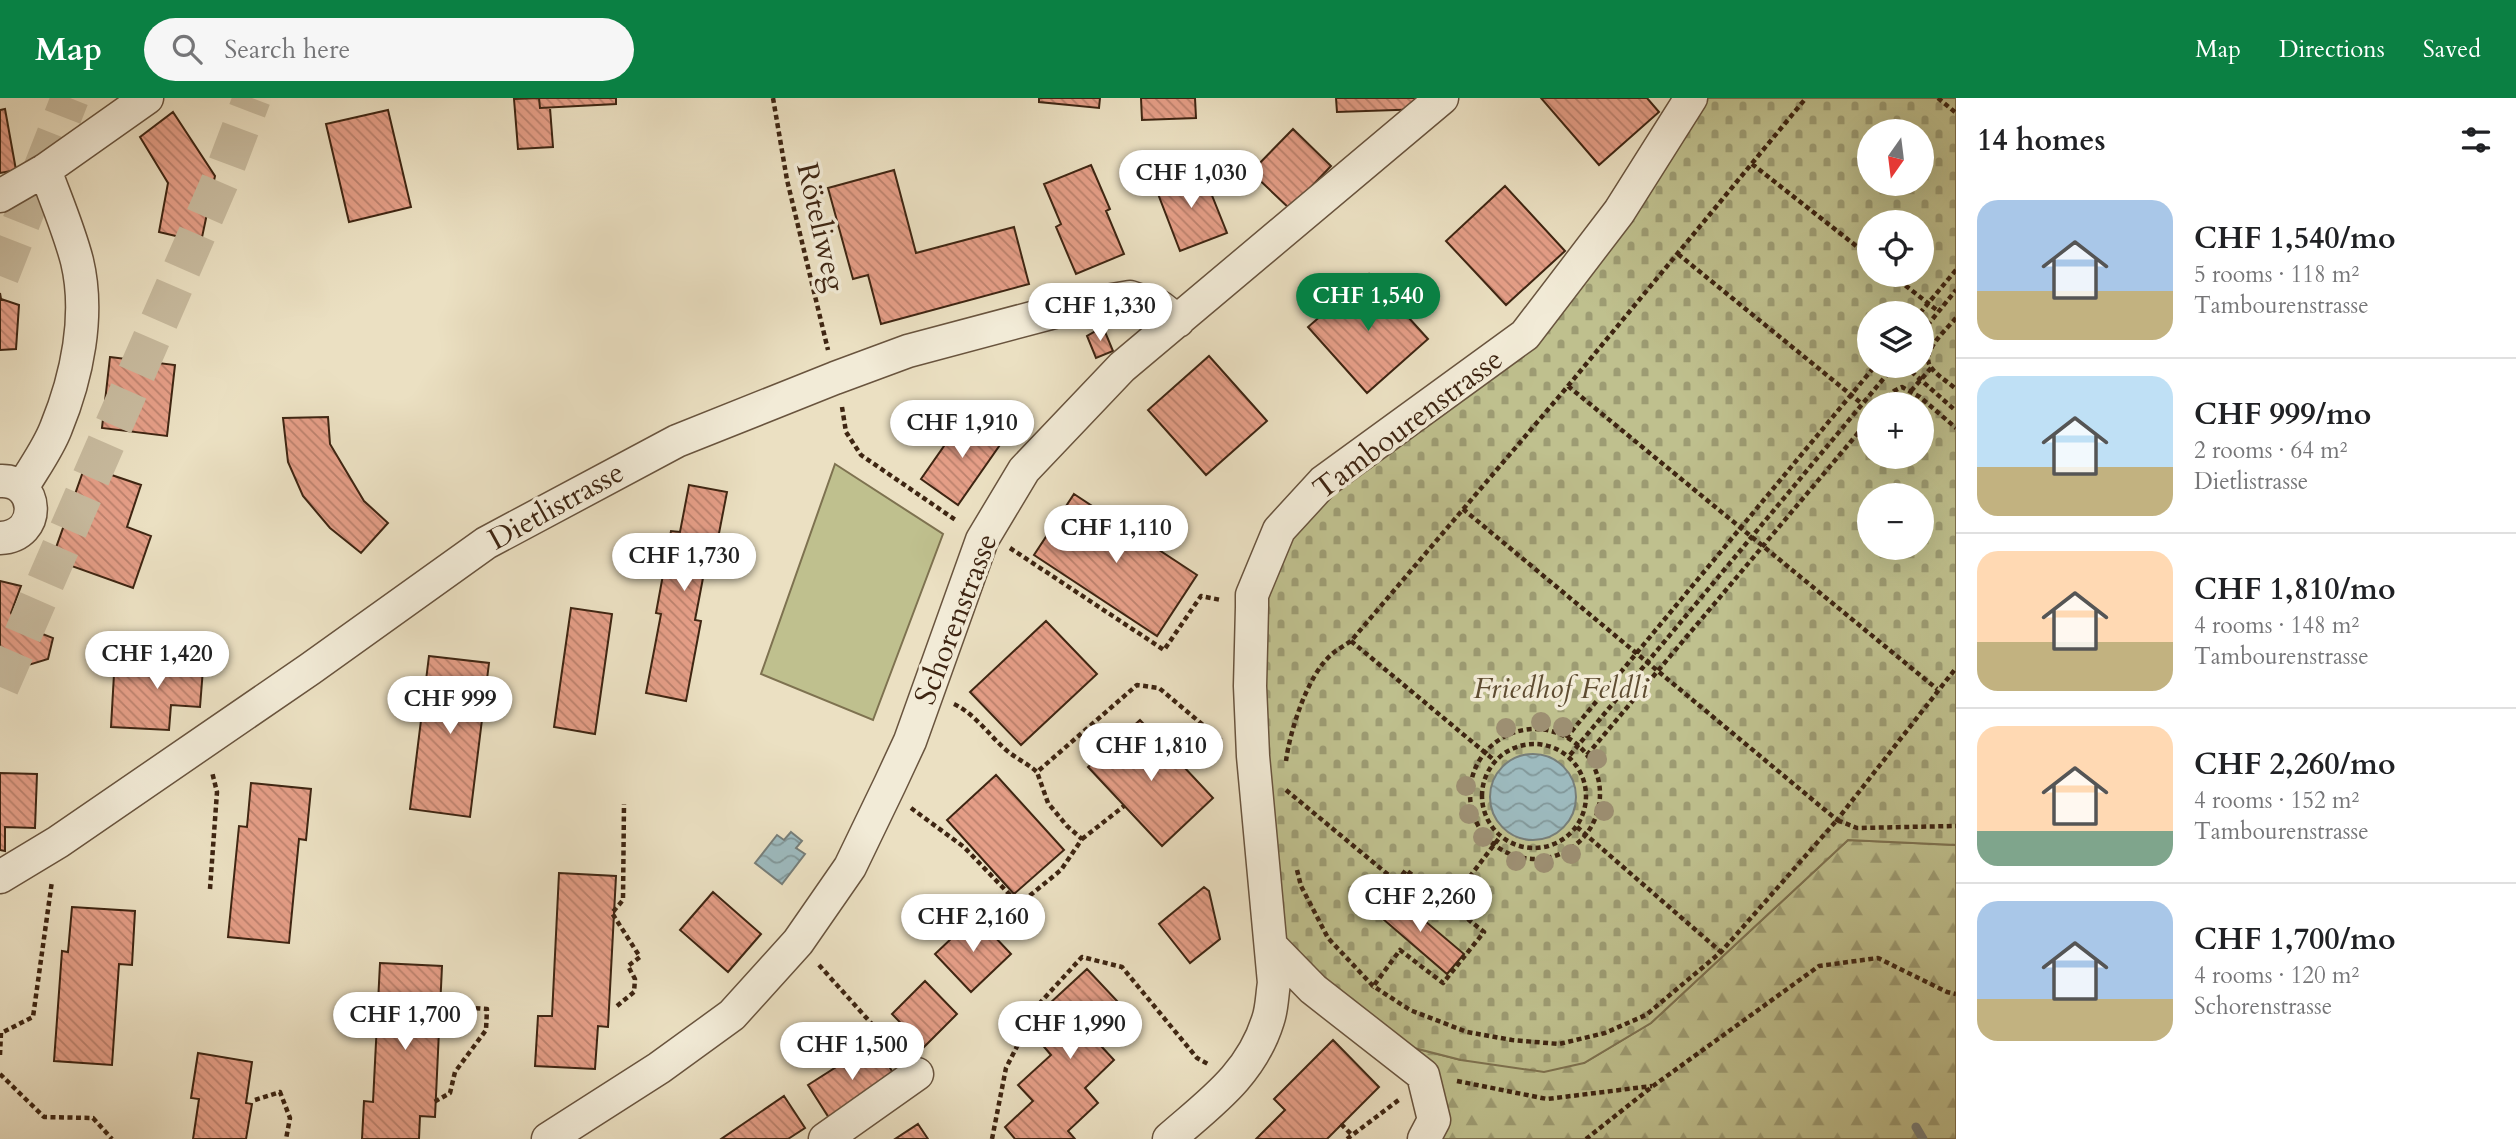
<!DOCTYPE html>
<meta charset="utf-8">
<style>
body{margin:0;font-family:Cardo,serif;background:#f6f6f6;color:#202124;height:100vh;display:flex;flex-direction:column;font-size:26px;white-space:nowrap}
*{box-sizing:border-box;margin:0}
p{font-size:23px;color:#757577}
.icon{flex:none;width:38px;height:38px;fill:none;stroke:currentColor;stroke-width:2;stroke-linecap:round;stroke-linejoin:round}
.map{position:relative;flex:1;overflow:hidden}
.details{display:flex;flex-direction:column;background:#fff;width:560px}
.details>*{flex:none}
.needle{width:46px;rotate:194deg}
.controls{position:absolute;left:1857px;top:21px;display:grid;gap:14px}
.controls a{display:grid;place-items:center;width:77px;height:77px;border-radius:50%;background:#fff;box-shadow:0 7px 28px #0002;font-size:35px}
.price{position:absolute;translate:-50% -60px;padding:0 16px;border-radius:24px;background:#fff;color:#222;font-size:23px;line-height:46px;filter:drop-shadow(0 2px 4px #0008)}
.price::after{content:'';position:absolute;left:50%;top:42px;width:21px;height:16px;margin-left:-10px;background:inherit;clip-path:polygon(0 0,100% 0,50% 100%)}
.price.current{background:#0b8043;color:#fff}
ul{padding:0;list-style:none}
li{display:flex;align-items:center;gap:21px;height:175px;padding:0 21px}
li+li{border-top:2px solid #e0e0e0}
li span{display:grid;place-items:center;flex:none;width:196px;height:140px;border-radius:21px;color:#555}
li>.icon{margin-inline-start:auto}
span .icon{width:84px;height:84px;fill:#fffc;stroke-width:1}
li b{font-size:30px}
h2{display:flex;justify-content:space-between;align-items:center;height:84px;padding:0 21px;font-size:30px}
header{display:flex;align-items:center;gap:42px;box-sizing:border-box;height:98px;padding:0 35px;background:#0b8043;color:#fff}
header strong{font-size:33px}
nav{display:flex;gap:38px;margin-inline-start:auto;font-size:24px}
.search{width:490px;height:63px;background:#f6f6f6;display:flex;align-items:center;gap:18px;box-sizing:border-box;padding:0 24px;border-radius:38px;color:#757577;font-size:26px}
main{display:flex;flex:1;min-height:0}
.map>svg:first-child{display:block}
</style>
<header>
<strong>Map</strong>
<div class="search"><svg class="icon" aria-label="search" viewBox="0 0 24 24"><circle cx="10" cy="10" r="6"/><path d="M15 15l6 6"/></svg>Search here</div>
<nav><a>Map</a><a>Directions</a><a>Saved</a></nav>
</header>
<main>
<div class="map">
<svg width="1956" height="1041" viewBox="0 0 1956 1041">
<defs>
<pattern id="forest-firs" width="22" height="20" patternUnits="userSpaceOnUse" patternTransform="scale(1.75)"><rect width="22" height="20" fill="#bfc08e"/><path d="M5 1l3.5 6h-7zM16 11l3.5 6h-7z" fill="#9d9c73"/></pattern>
<pattern id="cemetery-stones" width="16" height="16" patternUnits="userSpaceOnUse" patternTransform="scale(1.75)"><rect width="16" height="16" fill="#bfc08e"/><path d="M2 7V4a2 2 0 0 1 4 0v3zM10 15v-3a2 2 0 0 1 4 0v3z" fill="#9d9c73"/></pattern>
<pattern id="water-waves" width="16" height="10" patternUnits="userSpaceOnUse" patternTransform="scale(1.75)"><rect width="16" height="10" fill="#9dbabe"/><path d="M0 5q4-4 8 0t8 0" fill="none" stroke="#819799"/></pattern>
<pattern id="building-back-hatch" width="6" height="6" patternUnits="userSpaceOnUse" patternTransform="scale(1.75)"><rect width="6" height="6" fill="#e59e87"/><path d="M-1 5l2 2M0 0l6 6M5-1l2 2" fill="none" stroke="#bb816d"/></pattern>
</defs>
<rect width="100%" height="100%" fill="#ebe0c2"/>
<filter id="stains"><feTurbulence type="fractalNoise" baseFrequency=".00286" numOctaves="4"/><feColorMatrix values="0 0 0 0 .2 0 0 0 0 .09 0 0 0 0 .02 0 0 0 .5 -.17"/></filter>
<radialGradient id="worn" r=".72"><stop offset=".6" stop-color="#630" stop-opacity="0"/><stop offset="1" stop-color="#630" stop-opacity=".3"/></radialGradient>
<path fill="url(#forest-firs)" stroke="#7e7250" stroke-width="2" d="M1848 742 1956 747V1041H1424L1434 1022 1379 941 1461 962 1584 965 1651 925Z"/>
<path fill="url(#cemetery-stones)" stroke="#7e7250" stroke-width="2" fill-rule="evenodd" d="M1691 0H1956V747L1848 742 1651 925 1584 965 1544 974 1461 962 1379 941 1271 848 1250 588 1279 432 1525 237ZM1869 33H1922V86H1869ZM1869 124H1922V177H1869ZM1869 215H1922V268H1869ZM1869 306H1922V359H1869ZM1869 397H1922V450H1869Z"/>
<path fill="#bfc08e" stroke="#7e7250" stroke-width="2" d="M835 366 943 436 873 622 761 576Z"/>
<path fill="url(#water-waves)" stroke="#777e79" stroke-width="2" d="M1490 699a43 43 0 1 1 86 0a43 43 0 1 1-86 0Z
M791 734 802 743 796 750 805 756 782 786 755 765 777 737 784 742Z"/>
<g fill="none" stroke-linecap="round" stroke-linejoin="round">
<path stroke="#777e79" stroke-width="9" d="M1916 1029 1923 1041"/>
</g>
<path fill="url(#building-back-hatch)" stroke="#3e2512" stroke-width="2" d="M539 0H616V6L540 10Z
M539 0 540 10H550L553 49 518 51 514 1Z
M1039 0H1100L1099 10 1039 4Z
M1141 0H1195L1196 20 1142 22Z
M1336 0H1424L1425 11 1337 14Z
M1541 0H1647L1659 14 1599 67Z
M5 11 16 72 0 75V12Z
M388 12 411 109 349 124 326 26Z
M173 14 215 78 201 144 159 134 168 85 140 39Z
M1293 31 1331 68 1290 111 1251 74Z
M1091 67 1110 111 1106 113 1124 156 1076 176 1056 129 1061 126 1044 86Z
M1201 70 1227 135 1180 153 1155 88Z
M894 72 916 155 1014 129 1029 186 881 226 868 177 853 181 828 90Z
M1505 88 1565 153 1506 207 1446 143Z
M1369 176 1428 241 1367 295 1308 229Z
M0 195 1 201 19 207 16 251 0 252Z
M1103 229 1113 253 1096 260 1087 238Z
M1209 258 1267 323 1206 377 1148 312Z
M110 259 175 267 167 338 102 330Z
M965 318 1002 344 958 407 921 381Z
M328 319 330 346 364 403 388 425 361 455 330 430 303 398 288 364 283 320Z
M85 368 141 387 127 429 151 438 133 490 52 461Z
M689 387 727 394 714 461 707 459 695 522 701 523 686 603 646 595 661 516 656 515 671 433 680 434Z
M1074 396 1197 477 1157 538 1034 457Z
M0 483 21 488 11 515 17 526 53 540 48 561 28 567 13 592 0 584Z
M571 510 612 516 595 636 554 629Z
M1046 523 1097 576 1021 647 970 594Z
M145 554 204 558 200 609 171 607 169 632 111 629 114 576 144 578Z
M429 558 489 565 470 719 410 711Z
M1140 622 1213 700 1162 748 1088 669Z
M0 675 37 676 35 730 5 729V753L0 752Z
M996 677 1064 752 1014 796 947 722Z
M251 685 311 691 306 742 299 741 289 845 228 839 239 728 247 729Z
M559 775 616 778 608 929 598 928 595 971 535 968 538 918H552Z
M1204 789 1209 793 1220 841 1190 865 1159 826Z
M713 794 761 836 728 874 680 832Z
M1393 796 1464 856 1447 876 1376 815Z
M72 809 135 813 132 867 119 866 112 967 54 963 62 853 68 854Z
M975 818 1011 856 971 894 935 856Z
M380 865 442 868 435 1019 420 1018 419 1041H362L364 1003 373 1004Z
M1087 871 1132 919 1101 948 1114 962 1085 990 1098 1005 1068 1033 1075 1041H1015L1005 1029 1033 1003 1018 987 1051 957 1040 944 1064 921 1049 906Z
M925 883 957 916 924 949 892 916Z
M1333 942 1379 989 1327 1041H1256L1285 1012 1274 1001Z
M874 945 897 981 831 1023 808 987Z
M198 955 252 964 246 1005 252 1006 246 1041H193L199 1001 191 1000Z
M784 998 805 1030 788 1041H721Z
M918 1026 928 1041H895Z"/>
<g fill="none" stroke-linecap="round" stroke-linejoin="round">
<path stroke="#c8bb9f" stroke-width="38" stroke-dasharray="38 19" stroke-linecap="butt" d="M0 178 70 0
M0 589 224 74 252 0"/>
<g stroke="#69543e" stroke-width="35">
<path id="minor" d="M0 98 45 72 147 0
M0 383C39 381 43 438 0 440
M22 390C33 371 48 351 56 330 77 279 90 217 77 163 69 132 56 102 45 72
M0 779 58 744 310 571 486 445 677 343 835 280 908 253 1077 208 1130 199 1160 209 1178 223
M1271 848 1313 891 1423 977 1434 1022 1424 1041
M548 1041 659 970 732 917 798 844 850 769 890 686 910 643 982 442 1024 372 1122 269 1442 0
M825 1041 917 976
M1169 1041C1210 1005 1251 977 1268 922 1272 911 1272 897 1274 885L1253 658 1250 588 1252 509V497L1279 432 1323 384 1525 237 1619 114 1691 0"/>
</g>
<path stroke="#3e2512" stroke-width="4.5" stroke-dasharray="5 3.5" stroke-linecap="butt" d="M773 0 787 82 828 252
M1938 0 1956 15
M1752 66 1869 158
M1678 156 1861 305
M1892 177 1938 213
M1920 215 1956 172
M1956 220C1947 231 1921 253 1930 268 1936 277 1948 284 1956 291
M1922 234 1956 192
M1905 268 1956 313
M1568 288 1937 591
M1911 293 1931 270
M1882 306 1894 293 1902 289 1920 299 1956 330
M842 309 846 334 861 357 957 423
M1463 411 1837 722 1956 570
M1010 450 1164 552 1201 498 1221 502
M1351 543 1494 662
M954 606C975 616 988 636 1005 651 1015 660 1027 665 1037 674L1137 587 1159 590 1221 642
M1470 696a65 65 0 1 1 130 0a65 65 0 1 1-130 0Z
M1566 640 1875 268
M1482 698a52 52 0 1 1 104 0a52 52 0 1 1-104 0Z
M1570 657 1894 268
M1587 657 1869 322
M1286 663C1290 632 1308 576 1332 556 1338 551 1345 547 1351 543L1568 288 1806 0
M1286 692 1397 784 1406 772 1484 834 1443 885 1400 852 1372 890
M911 710 964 749 1011 798 1028 799 1061 772 1082 741 1067 728 1048 705 1037 674
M1577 729 1721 854
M1082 741 1124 708
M1297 772 1301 788 1328 840 1373 888 1410 912 1467 934 1512 942 1559 946 1605 935 1646 917 1721 854 1837 722 1857 730 1956 728
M210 791 217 694 212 674
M1449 806 1500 739
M819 867 897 954
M433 907 487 911 486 932 455 974 450 995 434 1004
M617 908 634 894 635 881 628 868 640 859 612 815 623 802 624 706
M0 957 1 935 33 919 52 783
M0 976 44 1019 93 1020 112 1041
M1457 983 1547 1001 1652 988
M255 1002 280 994 290 1020 286 1041
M1341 1026 1352 1037
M992 1041 1006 970 1038 907 1082 859 1122 869 1197 960 1208 966
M1347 1041 1400 1001
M1586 1041 1653 988 1819 868 1878 860 1947 894 1956 896"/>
<use href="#minor" stroke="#f2ebd7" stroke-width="32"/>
</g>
<g fill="#9d8f72">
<circle cx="1541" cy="624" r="10"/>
<circle cx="1563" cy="629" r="10"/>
<circle cx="1506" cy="630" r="10"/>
<circle cx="1597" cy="661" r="10"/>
<circle cx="1466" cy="688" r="10"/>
<circle cx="1604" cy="713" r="10"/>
<circle cx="1469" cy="716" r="10"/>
<circle cx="1483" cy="739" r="10"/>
<circle cx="1571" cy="756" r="10"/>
<circle cx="1516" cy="763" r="10"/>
<circle cx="1544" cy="765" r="10"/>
</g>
<g text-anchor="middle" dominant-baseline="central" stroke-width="7" stroke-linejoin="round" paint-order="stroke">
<g font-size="30" fill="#3e2512" stroke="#f2ebd7">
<text transform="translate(821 129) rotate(77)">Röteliweg</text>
<text transform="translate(1408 326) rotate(-37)">Tambourenstrasse</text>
<text transform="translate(556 408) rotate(-29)">Dietlistrasse</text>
<text transform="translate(956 521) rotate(-69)">Schorenstrasse</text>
</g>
<g font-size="30" font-style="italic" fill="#5e4c31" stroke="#f2ebd7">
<text x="1561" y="590">Friedhof Feldli</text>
</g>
</g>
<rect width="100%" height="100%" filter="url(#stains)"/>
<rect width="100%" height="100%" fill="url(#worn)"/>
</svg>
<div class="controls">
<a><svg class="needle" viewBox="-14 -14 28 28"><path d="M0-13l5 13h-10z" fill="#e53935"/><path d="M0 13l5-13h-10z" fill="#757577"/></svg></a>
<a><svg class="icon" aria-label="locate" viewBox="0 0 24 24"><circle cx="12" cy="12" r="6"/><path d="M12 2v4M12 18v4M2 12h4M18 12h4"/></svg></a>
<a><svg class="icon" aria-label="layers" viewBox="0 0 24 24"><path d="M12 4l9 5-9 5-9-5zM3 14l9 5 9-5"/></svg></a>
<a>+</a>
<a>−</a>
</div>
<b class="price" style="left:1191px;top:112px">CHF 1,030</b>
<b class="price current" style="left:1368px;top:235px">CHF 1,540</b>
<b class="price" style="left:1100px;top:245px">CHF 1,330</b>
<b class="price" style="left:962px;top:362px">CHF 1,910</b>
<b class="price" style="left:1116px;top:467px">CHF 1,110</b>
<b class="price" style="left:684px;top:495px">CHF 1,730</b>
<b class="price" style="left:157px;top:593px">CHF 1,420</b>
<b class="price" style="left:450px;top:638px">CHF 999</b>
<b class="price" style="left:1151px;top:685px">CHF 1,810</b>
<b class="price" style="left:1420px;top:836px">CHF 2,260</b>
<b class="price" style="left:973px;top:856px">CHF 2,160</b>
<b class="price" style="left:405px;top:954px">CHF 1,700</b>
<b class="price" style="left:1070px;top:963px">CHF 1,990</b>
<b class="price" style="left:852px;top:984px">CHF 1,500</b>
</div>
<section class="details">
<h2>14 homes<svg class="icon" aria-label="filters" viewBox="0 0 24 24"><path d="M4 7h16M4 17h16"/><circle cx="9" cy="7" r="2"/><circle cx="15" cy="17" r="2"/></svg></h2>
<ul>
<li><span style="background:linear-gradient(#a9c7e8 65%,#c2b280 0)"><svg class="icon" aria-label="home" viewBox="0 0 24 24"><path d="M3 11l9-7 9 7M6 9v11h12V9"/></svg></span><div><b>CHF 1,540/mo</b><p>5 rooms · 118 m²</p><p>Tambourenstrasse</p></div></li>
<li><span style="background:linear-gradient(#bfe0f5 65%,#c2b280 0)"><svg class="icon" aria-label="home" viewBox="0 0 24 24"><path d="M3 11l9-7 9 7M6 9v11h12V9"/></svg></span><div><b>CHF 999/mo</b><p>2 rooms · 64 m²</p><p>Dietlistrasse</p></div></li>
<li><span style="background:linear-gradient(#ffd9b3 65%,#c2b280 0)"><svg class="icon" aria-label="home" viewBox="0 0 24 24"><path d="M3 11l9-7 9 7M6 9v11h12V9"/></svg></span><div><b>CHF 1,810/mo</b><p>4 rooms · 148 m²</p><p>Tambourenstrasse</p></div></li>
<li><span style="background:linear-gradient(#ffd9b3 75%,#7fa58c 0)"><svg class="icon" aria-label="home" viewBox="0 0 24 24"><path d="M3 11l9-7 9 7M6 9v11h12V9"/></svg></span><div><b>CHF 2,260/mo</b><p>4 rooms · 152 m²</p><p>Tambourenstrasse</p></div></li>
<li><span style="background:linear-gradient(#a9c7e8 70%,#c2b280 0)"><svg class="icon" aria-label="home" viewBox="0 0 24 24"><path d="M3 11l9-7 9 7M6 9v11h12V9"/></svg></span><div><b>CHF 1,700/mo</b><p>4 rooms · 120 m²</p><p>Schorenstrasse</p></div></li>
</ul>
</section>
</main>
